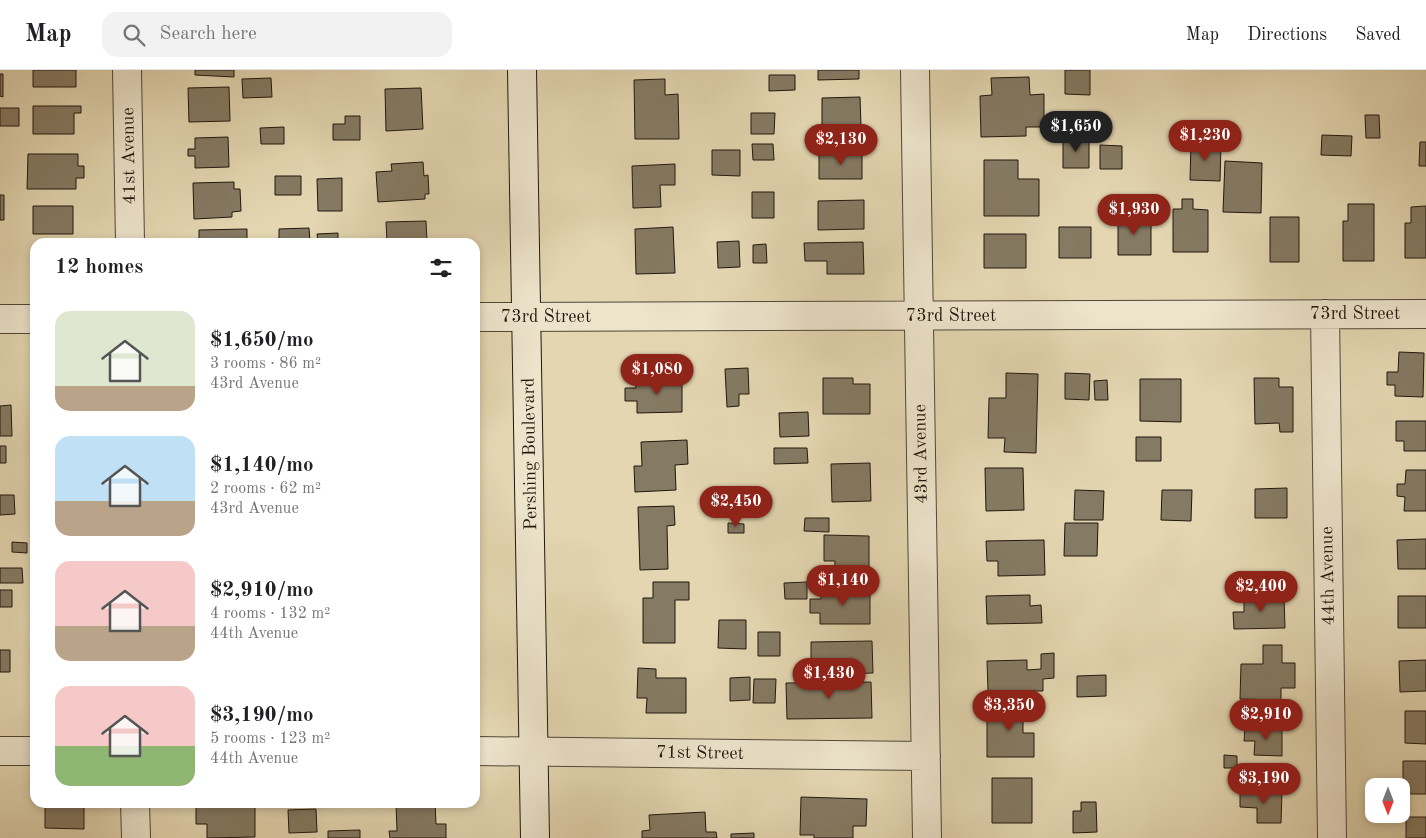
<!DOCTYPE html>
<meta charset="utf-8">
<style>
body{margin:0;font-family:"Old Standard TT",serif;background:#f2f2f2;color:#202124;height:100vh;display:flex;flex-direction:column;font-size:19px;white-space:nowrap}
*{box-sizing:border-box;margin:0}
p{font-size:16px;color:#757577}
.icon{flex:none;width:28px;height:28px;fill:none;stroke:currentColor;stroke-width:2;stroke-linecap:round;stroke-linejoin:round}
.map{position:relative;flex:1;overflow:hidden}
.drawer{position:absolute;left:30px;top:168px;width:450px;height:570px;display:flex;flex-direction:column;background:#fff;border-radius:15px;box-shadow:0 2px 8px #0003}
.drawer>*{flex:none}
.needle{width:32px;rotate:180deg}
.fabs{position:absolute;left:1365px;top:708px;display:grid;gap:10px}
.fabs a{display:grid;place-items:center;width:45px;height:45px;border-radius:10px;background:#fff;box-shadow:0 2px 8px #0003;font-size:25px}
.price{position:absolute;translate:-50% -42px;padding:0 11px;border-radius:18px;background:#8f2418;color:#fff;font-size:16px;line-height:32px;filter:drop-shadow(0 1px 2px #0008)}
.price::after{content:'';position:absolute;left:50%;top:30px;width:15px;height:11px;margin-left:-8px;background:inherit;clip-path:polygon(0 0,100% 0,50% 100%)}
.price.on{background:#222;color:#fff}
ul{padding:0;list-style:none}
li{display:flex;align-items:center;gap:15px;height:125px;padding:0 25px}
li span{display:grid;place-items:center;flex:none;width:140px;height:100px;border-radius:15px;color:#555}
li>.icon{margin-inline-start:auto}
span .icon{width:60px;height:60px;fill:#fffc;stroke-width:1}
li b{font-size:21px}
h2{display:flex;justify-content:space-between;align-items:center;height:60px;padding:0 25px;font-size:21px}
header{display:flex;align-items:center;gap:30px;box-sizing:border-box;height:70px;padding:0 25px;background:#fff;border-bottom:1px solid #e0e0e0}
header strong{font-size:24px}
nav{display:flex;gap:28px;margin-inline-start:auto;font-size:18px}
.search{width:350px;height:45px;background:#f2f2f2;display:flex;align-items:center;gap:12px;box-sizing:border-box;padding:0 18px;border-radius:15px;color:#757577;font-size:19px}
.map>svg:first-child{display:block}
</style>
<header>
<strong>Map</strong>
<div class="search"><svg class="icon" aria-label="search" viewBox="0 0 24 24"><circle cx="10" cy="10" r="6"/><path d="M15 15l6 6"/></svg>Search here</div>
<nav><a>Map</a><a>Directions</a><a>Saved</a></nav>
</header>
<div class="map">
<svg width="1426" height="768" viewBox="0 0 1426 768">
<rect width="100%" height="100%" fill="#e3d6b1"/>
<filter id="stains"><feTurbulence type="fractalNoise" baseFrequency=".004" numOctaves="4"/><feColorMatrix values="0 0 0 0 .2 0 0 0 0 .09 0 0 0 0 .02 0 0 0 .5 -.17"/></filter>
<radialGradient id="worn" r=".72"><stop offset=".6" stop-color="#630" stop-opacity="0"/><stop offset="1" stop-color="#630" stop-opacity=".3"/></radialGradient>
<path fill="#857a63" stroke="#20170e" d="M33 0H76V17H33Z
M195 0H234V7L195 5Z
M818 0H859V9L818 10Z
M1065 0H1090V25L1065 24Z
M0 4H3V27L0 26Z
M769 5H795V20L769 21Z
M1029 7 1030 25 1044 24V57H1026V66L981 67 980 26 992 25 991 8Z
M271 8 272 27 243 28 242 9Z
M665 9V25L678 24 679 69H635L634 10Z
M229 17 230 51 189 52 188 18Z
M421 18 423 59 386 61 385 19Z
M860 27 861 56 822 58V28Z
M33 36H81V43H74V64H33Z
M0 38H19V56H0Z
M751 43H775L774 64H751Z
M1365 45H1379L1380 68H1366Z
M345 46H360V70H333V54H345Z
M284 57V74H261L260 58Z
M1322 65 1352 66 1351 86 1321 85Z
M228 67 229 97 195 98V86H188V79H195V68Z
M1063 67H1089V98H1063Z
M1191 72 1221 73 1220 111 1190 110Z
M1420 72H1426V96H1419Z
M752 74H773L774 90H753Z
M1100 75 1122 76V99H1100Z
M712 80H740V106L712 105Z
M862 83V109H819V84Z
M28 84H78V96H84V108H76V119H27Z
M984 90H1018V109H1039V146H984Z
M1225 91 1262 93 1261 143 1223 142Z
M423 92 424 106 428 105 429 124H425V129L378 132 376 102 392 101 391 94Z
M675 94V115H660L661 137 633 138 632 96Z
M275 106H301V125H275Z
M342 108V141H318L317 109Z
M234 112V119H240L241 141 232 142V147L194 149 193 113Z
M752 122H774V148H752Z
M0 125H4V150H0Z
M1182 129H1193V139L1208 140V182H1173V139H1182Z
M864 130V159L818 160V131Z
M1348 134H1374V191H1343V151H1348Z
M33 136H73V164H33Z
M1426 136V188H1405V153H1411V137Z
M1118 146H1151V185H1118Z
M1270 147H1299V192H1270Z
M426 151 427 172H387L386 152Z
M673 157 675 203 636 204 635 159Z
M1059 157H1091V188H1059Z
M309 158 310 172H279V159Z
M247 159V172H199V160Z
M338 163V172H318L317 164Z
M984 164H1026V198H984Z
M739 171 740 197 718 198 717 172Z
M863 172 864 204H827V191H805L804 173Z
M766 174 767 193H753V175Z
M1399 282 1424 283 1423 327 1395 326V315H1387V302H1398Z
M33 288H35V317H33Z
M748 298 749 324H739V336L727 337 725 299Z
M1006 303 1038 304 1036 383 1004 382 1005 368H988L989 328H1006Z
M1065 303 1090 304 1089 330 1065 329Z
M823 308H853V314H870V344H823Z
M1254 308H1279V317H1293V362H1280L1279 353 1255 354Z
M682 309V342L637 343V331H625V318H636L635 310Z
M1140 309H1181V352L1140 351Z
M1107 310 1108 330H1095L1094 311Z
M31 327H35V366H32Z
M11 335 12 366H0V336Z
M808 342 809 366 780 367 779 343Z
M1396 351H1426V381H1404V371H1396Z
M1136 367H1161V391H1136Z
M687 370 688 394 675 395 676 420 635 422 634 396H642L641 372Z
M0 376H6V393H0Z
M774 378H807L808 393 774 394Z
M870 393 871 431 832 432 831 394Z
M985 398H1023L1024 440 986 441Z
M1406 400H1426V441H1404L1405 427 1397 426V414H1405Z
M1287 418V448H1255V419Z
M1075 420 1104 421 1103 450H1074Z
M1162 420H1192L1191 451 1161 450Z
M0 425H14L15 444 0 445Z
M674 436 675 455 667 456 668 499 640 500 638 437Z
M805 448H829V462L804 461Z
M728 453 744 454V463H728Z
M1065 453H1098L1097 486H1064Z
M824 465 869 466V511L834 510 835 491H824Z
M1426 469V499H1398L1397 470Z
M1044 470 1045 505 998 506V491H987L986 471Z
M12 472 27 473V483L12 482Z
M0 498H22L23 513H0Z
M653 512H689V530H675V573H643V528H653Z
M807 512V529H785L784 513Z
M0 520H12V537H0Z
M821 521H870V554H820V543H810V529H821Z
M1030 525V536L1041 535 1042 553 987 554 986 526Z
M1284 526 1285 558 1234 559 1233 542H1244V527Z
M1398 526H1426V558H1398Z
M719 550H746V579L718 578Z
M758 562H780V586H758Z
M872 571 873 603 811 605V572Z
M1263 575H1282V593H1295V618H1281V630L1240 629 1241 594H1263Z
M0 580H10V602H0Z
M1054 583V608L1043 609V621H988L987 591 1027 590V600L1041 599V584Z
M1426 590V621L1400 622 1399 591Z
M638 598 656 599V608H686V643H646L647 628H637Z
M1106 605V626L1077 627V606Z
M750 607V630L730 631V608Z
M754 609H776L775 633H753Z
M871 612 872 648 787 649 786 613Z
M994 632H1023V663H1034V687H987V649H994Z
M1405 641H1426V674L1405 673Z
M1245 658H1282V686L1254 685 1255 671H1244Z
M1224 685 1237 686V698H1224Z
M1403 691H1426V724H1403Z
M992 708H1032V753H992Z
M1240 722H1282L1281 753H1257V738L1240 737Z
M801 727 867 729 866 756H853V768H814V765H800Z
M45 732H84V759L45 758Z
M196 732H255V767L207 768V754H196Z
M435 732 436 754H446V768H390L389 761H397L396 734Z
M1081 732H1096L1097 762 1073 763V741H1081Z
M316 739 317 762 289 763 288 740Z
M705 742 706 762H716L717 768H642V761L650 760 649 745Z
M1406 747H1426V768H1406Z
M360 760V768H328V761Z
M754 763V768H731V764Z"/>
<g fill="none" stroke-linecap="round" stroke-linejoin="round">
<g stroke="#514737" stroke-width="30">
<path id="street" d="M127 0 130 172
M915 0 927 768
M1325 244 1332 768
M475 247 1426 244
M0 249H35
M0 681H35
M475 681 926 686
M135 732 136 768"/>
</g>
<g stroke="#20170e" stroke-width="30">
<path id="secondary" d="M522 0 535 768"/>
</g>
<use href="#street" stroke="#ede4cc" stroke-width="28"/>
<use href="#secondary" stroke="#ede4cc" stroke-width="28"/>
</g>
<g text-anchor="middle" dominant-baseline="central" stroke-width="4" stroke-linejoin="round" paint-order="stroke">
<g font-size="18" fill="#20170e" stroke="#ede4cc">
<text transform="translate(129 86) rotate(-91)">41st Avenue</text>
<text x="1355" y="244">73rd Street</text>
<text x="951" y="246">73rd Street</text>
<text x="546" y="247">73rd Street</text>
<text transform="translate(530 384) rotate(-91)">Pershing Boulevard</text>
<text transform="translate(921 384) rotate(-91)">43rd Avenue</text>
<text transform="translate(1328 506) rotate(-91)">44th Avenue</text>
<text transform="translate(700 683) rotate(1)">71st Street</text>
</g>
</g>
<rect width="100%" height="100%" filter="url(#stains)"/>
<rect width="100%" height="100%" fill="url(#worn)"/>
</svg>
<div class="fabs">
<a><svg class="needle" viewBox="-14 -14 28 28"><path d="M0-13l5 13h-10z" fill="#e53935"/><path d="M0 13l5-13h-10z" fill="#757577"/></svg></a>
</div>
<b class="price on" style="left:1076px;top:83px">$1,650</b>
<b class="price" style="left:1205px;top:92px">$1,230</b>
<b class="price" style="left:841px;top:96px">$2,130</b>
<b class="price" style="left:1134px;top:166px">$1,930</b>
<b class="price" style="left:657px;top:326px">$1,080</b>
<b class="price" style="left:736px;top:458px">$2,450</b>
<b class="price" style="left:843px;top:537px">$1,140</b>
<b class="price" style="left:1261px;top:543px">$2,400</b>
<b class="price" style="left:829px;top:630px">$1,430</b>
<b class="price" style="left:1009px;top:662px">$3,350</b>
<b class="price" style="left:1266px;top:671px">$2,910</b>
<b class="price" style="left:1264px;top:735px">$3,190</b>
<section class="drawer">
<h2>12 homes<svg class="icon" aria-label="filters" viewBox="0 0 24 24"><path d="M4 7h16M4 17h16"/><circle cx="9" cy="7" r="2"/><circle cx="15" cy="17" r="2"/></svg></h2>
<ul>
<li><span style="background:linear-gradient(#dfe7d0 75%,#b9a48a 0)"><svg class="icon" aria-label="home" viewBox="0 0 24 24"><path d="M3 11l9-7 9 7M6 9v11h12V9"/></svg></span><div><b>$1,650/mo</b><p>3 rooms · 86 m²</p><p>43rd Avenue</p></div></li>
<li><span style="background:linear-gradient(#bfe0f5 65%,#b9a48a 0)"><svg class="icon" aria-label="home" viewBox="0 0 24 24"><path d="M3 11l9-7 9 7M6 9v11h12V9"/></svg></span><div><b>$1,140/mo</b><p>2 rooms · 62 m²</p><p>43rd Avenue</p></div></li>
<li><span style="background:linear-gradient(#f6c9c9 65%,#b9a48a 0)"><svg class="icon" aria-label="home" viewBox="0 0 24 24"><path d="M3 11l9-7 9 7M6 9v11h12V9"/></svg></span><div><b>$2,910/mo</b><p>4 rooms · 132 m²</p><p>44th Avenue</p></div></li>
<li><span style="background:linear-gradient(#f6c9c9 60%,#8fb573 0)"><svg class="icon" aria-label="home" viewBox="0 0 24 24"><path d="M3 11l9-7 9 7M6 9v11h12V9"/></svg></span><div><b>$3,190/mo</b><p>5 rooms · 123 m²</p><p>44th Avenue</p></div></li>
</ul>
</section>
</div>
